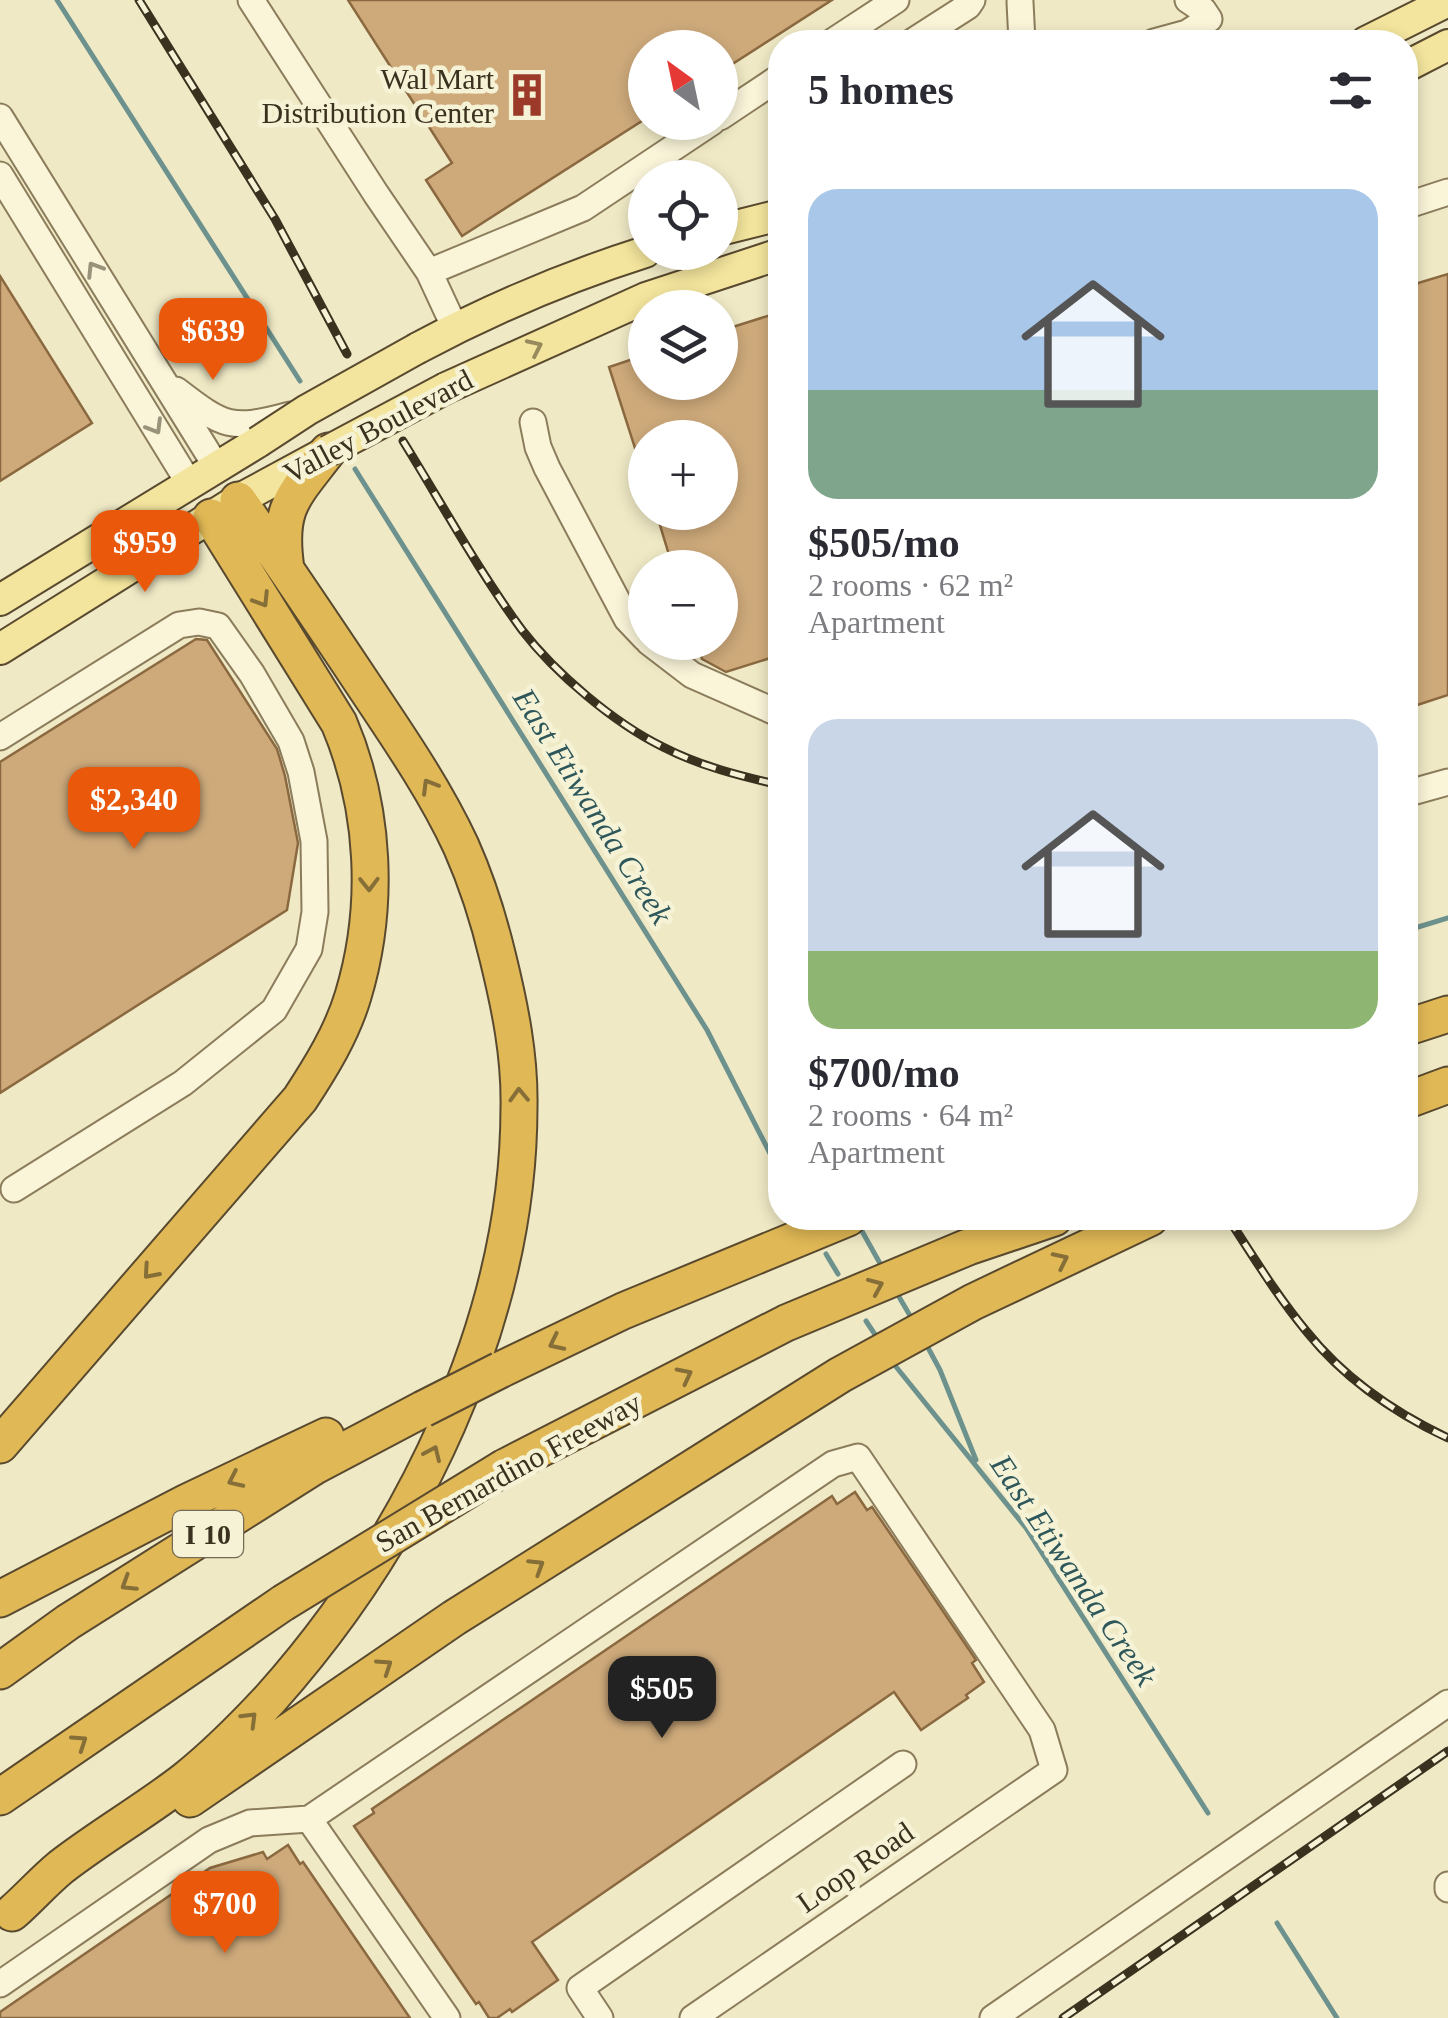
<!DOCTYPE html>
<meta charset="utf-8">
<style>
body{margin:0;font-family:"Times New Roman",serif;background:#f2f2f3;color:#2b2b33;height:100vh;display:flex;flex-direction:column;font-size:38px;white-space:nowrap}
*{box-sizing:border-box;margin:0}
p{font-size:32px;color:#7c7c81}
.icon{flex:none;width:55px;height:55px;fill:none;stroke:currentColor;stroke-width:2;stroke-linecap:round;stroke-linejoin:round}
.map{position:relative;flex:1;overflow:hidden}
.side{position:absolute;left:768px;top:30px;width:650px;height:1200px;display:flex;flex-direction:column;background:#fff;border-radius:40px;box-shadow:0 5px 15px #0003}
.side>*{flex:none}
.needle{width:65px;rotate:327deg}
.tools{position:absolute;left:628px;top:30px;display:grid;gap:20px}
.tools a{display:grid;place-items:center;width:110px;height:110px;border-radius:50%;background:#fff;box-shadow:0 5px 15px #0003;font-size:50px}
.price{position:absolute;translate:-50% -85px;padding:0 22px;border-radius:20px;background:#ea580c;color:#fff;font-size:32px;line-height:65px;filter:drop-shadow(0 2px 5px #0008)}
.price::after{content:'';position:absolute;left:50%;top:60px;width:30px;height:22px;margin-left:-15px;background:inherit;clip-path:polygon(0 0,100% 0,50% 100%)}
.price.active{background:#222;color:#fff}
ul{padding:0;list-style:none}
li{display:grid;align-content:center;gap:20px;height:530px;padding:0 40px}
li span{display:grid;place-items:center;height:310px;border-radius:30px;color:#555}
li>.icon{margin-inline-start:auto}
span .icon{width:180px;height:180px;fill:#fffc;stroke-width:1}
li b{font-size:42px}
h2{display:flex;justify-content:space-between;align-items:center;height:120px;padding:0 40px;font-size:42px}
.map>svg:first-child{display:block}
</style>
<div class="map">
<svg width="1448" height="2018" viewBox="0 0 1448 2018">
<rect width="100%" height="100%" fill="#efe9c5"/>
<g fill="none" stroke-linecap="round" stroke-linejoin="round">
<path stroke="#6d928e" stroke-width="5" d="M57 0 300 381
M355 469 707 1030 780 1173
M1405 931 1448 918
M858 1224 882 1267
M826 1254 838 1274
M895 1290 912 1319
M866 1321 878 1339
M925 1342 940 1370 976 1460
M893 1363 1026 1528 1208 1813
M1277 1923 1337 2018"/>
</g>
<path fill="#ceaa7b" stroke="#8b6940" stroke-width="2.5" d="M348 0H832L720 72V48H645V119L462 236 426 180 452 163Z
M1448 274V695L1405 709V287Z
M0 276 92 423 0 481Z
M780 312V655L726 672 702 659 697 642H720V568H673L656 512H720V438H645V469L642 470 609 367 645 355V382H720V331Z
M196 639 207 640 277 749 285 776 298 843 287 910 0 1093V762Z
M855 1492 867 1510 872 1507 913 1567 976 1660 972 1663 984 1682 966 1695 968 1698 921 1730 894 1692 532 1942 558 1980 512 2012 510 2009 497 2018H489L479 2002 476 2004 354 1826 374 1813 372 1809 832 1496 837 1504Z
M288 1845 300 1864 303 1862 410 2018H0V2012L210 1868 263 1852 267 1859Z"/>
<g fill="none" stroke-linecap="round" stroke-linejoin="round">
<g stroke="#8b7c5b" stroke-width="29">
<path id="minor" d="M251 0 376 194 429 272 455 328
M1020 2 1022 42
M832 42 896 0
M912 42 968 6 972 0
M1154 42 1187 33 1209 19 1203 10 1188 0
M0 117 216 466
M720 117 780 77
M0 175 189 483
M1405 206 1448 192
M429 272 583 208 712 122
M176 390C224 427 231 431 290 415
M533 422 538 447 547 468 627 619 645 638
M649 642 692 675 780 714
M0 737 179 625 199 622 218 626 252 674 291 741 301 772 314 841 315 912 309 949 274 1010 183 1083 14 1189
M1405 794 1448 782
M1448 1885V1889
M0 1984 209 1840 250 1823 309 1819
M447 2018 309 1819 833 1464 858 1457 1042 1730 1054 1770 693 2018
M600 2018 580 1988 903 1764
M993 2018 1448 1703"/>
</g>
<g stroke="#59492f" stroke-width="34">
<path id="major" d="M1366 42 1448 1
M1405 67 1448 45
M720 230 780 215
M418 348C491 309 566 277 645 252
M446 388 646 298 780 254
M0 600 258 442
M0 649 238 500 323 454"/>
</g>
<g stroke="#59492f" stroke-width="39">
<path id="highway" d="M286 569C277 507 293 497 328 451
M1405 1028 1448 1014
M1405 1101 1448 1085
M500 1370 623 1311 848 1218
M0 1445 300 1099C321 1067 342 1033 353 996 380 907 375 808 339 723L211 517
M505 1467 786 1323 968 1247 1054 1218
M0 1599 187 1502 326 1436
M0 1671 68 1622 315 1466 423 1409
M0 1797 283 1603
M190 1799 454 1618 840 1375 973 1302 1150 1218
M12 1913C29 1898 44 1881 61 1867 101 1836 145 1811 185 1780 215 1756 244 1727 270 1699 411 1541 519 1322 519 1107 520 1056 510 1007 498 958 489 920 477 882 461 846 434 788 397 735 361 681 321 621 280 560 238 500"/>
</g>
<use href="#minor" stroke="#faf5d9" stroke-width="25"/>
<use href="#major" stroke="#f3e59d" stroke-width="30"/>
<use href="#highway" stroke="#e0b855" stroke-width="35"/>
<g stroke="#3b311f" stroke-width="9">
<path id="rail" d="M139 0 275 219 347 354
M403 441C442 504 478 570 522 630 555 673 614 723 663 747 700 766 740 776 780 785
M1228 1218C1253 1256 1277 1296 1307 1332 1344 1378 1395 1413 1448 1438
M1063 2018 1448 1751"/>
</g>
<use href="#rail" stroke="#f6f2d5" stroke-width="5" stroke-dasharray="15" stroke-linecap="butt"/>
<g stroke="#59492f" stroke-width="34" stroke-linecap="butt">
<path id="major-bridge" d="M258 442 307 410 418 348
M328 451 446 388"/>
</g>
<g stroke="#59492f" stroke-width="39" stroke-linecap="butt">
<path id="highway-bridge" d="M423 1409 500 1370
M283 1603 505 1467"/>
</g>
<use href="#major-bridge" stroke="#f3e59d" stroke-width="30"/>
<use href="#highway-bridge" stroke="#e0b855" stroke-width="35"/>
</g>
<defs><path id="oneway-chevron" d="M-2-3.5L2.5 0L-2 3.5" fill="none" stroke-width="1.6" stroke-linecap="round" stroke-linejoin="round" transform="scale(2.5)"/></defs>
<g stroke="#9a937c">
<use href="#oneway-chevron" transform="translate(94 269) rotate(-122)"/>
<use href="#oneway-chevron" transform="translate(155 427) rotate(59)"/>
</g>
<use stroke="#978b5e" href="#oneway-chevron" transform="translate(535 347) rotate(-25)"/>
<g stroke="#856e37">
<use href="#oneway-chevron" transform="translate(262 600) rotate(58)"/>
<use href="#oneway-chevron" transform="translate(429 786) rotate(-121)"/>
<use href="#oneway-chevron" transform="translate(369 884) rotate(89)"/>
<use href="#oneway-chevron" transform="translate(519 1095) rotate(-92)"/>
<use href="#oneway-chevron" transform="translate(1061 1260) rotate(-26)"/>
<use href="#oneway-chevron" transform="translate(150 1272) rotate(131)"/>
<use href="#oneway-chevron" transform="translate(876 1286) rotate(-23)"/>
<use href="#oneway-chevron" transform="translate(556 1343) rotate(154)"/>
<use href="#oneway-chevron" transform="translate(685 1375) rotate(-27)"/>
<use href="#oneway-chevron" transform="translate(433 1453) rotate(-66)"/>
<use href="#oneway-chevron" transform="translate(235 1480) rotate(155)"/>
<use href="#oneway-chevron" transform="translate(537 1566) rotate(-32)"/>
<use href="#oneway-chevron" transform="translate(128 1584) rotate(148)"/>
<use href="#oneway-chevron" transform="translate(385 1666) rotate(-34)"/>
<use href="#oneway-chevron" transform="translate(250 1719) rotate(-45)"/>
<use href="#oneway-chevron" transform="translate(80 1742) rotate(-34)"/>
</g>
<defs>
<g id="building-bare" transform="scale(3.45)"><path d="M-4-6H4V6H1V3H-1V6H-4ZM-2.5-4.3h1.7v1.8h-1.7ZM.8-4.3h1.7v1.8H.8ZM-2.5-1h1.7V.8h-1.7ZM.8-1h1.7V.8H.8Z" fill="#9b3a29" stroke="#f6f2d5" stroke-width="2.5" paint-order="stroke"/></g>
</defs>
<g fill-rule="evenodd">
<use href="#building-bare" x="527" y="95"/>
</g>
<g text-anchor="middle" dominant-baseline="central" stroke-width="9" stroke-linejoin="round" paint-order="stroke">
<rect fill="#f6f2d5" stroke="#736b56" stroke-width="2.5" x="173" y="1511" width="70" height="46" rx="8"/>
<g font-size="28" font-weight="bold" fill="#3b311f">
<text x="208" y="1534">I 10</text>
</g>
<g font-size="30" fill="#3b311f" stroke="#f6f2d5" text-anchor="end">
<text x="494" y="78">Wal Mart<tspan x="494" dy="34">Distribution Center</tspan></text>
</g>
<g font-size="30" fill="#3b311f" stroke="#f6f2d5">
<text transform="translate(378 426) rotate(-28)">Valley Boulevard</text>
<text transform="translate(508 1472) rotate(-29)">San Bernardino Freeway</text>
<text transform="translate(855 1867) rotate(-35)">Loop Road</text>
</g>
<g font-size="32" font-style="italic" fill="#2e575b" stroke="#f6f2d5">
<text transform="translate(593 806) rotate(58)">East Etiwanda Creek</text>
<text transform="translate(1074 1570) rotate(56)">East Etiwanda Creek</text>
</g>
</g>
</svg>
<div class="tools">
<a><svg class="needle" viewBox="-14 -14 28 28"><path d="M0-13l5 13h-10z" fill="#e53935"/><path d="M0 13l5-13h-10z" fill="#7c7c81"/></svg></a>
<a><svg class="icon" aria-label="locate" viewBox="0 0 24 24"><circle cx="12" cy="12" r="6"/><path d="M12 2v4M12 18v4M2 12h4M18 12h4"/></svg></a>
<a><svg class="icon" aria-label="layers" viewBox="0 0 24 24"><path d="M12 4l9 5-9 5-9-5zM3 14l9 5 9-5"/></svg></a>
<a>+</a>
<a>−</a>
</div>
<b class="price" style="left:213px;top:383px">$639</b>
<b class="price" style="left:145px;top:595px">$959</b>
<b class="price" style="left:134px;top:852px">$2,340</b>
<b class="price active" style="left:662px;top:1741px">$505</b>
<b class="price" style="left:225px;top:1956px">$700</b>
<section class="side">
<h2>5 homes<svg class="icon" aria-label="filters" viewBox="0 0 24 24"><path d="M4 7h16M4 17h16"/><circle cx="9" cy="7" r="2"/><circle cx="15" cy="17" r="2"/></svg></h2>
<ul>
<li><span style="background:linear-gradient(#a9c7e8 65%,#7fa58c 0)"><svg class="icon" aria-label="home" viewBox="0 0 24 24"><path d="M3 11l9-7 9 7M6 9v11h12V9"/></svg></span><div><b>$505/mo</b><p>2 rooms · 62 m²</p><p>Apartment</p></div></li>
<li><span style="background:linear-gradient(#c9d6e8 75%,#8fb573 0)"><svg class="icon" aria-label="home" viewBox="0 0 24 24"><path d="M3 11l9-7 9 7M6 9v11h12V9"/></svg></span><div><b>$700/mo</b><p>2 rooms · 64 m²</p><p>Apartment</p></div></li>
</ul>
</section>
</div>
